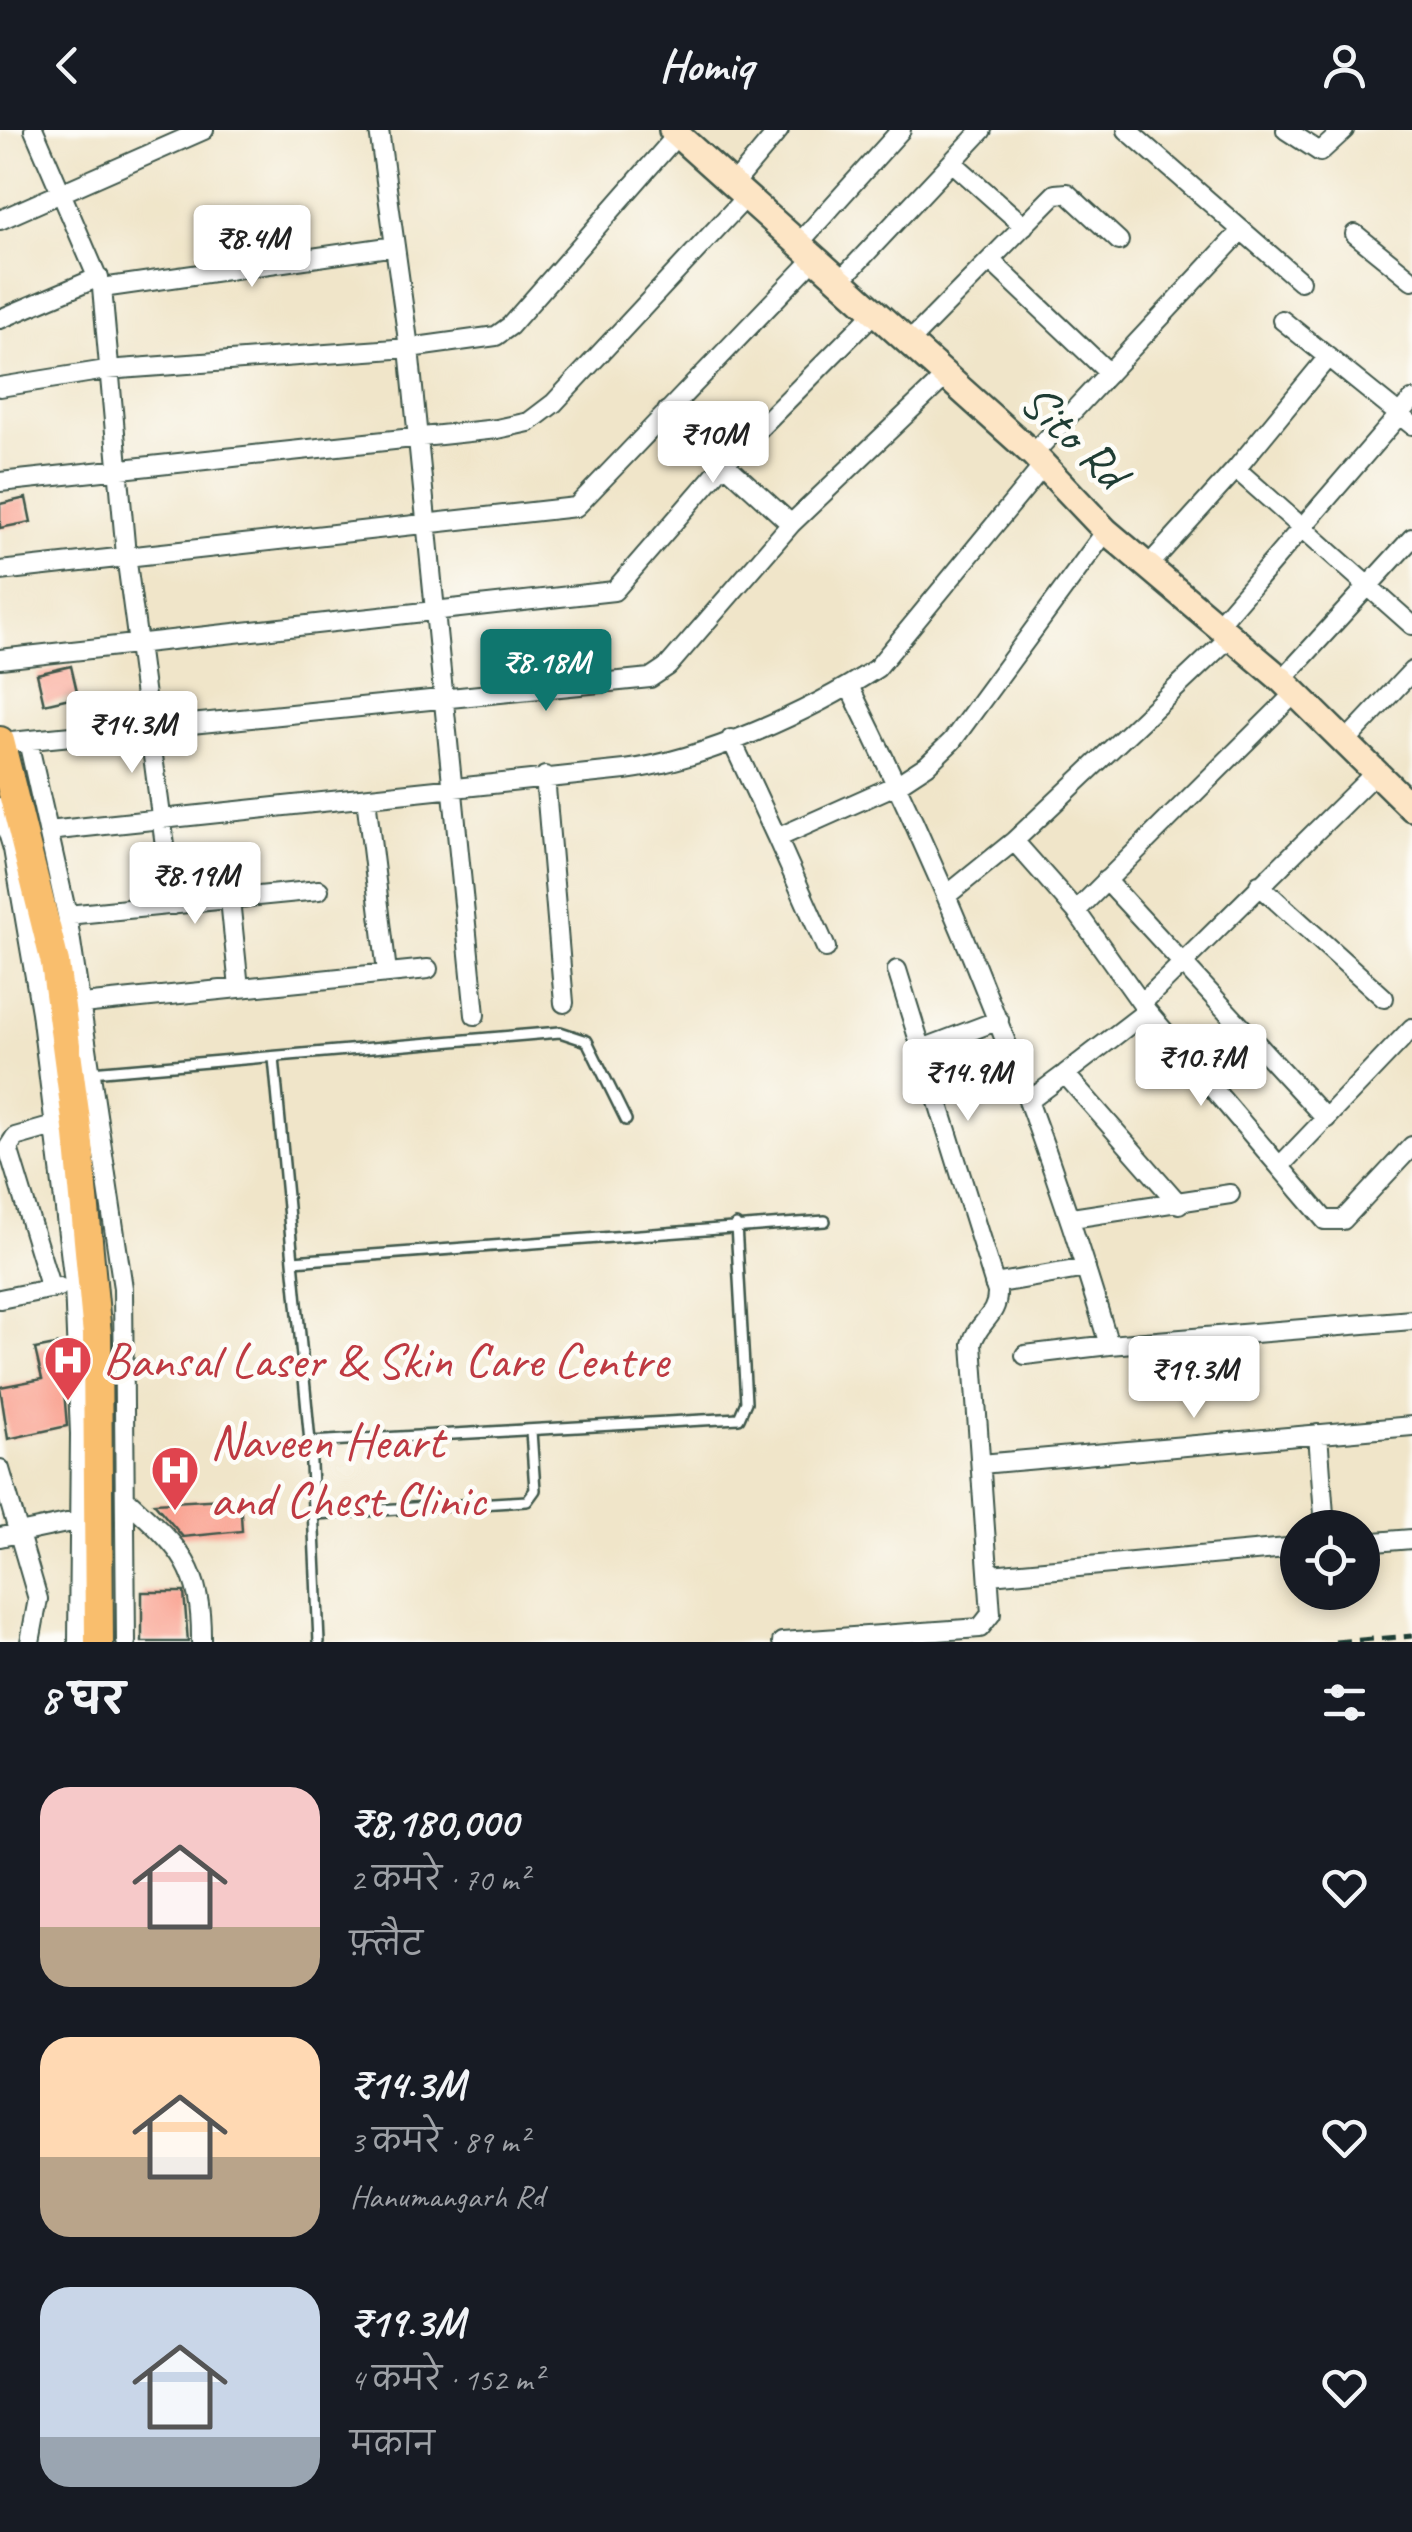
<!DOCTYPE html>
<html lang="hi">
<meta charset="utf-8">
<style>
body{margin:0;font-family:Caveat,"Playpen Sans Deva",sans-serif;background:#242831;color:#f1f3f6;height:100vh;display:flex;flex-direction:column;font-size:38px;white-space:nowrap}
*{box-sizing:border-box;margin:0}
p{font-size:32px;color:#9ea1a6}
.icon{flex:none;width:55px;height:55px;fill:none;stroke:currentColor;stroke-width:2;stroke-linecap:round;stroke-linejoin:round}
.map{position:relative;height:1512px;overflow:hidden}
.sheet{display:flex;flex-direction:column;background:#171b24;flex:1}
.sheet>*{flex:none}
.controls{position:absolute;left:1280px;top:1380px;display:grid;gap:20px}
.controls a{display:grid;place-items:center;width:100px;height:100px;border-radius:50%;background:#171b24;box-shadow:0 5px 15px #0003;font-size:50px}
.price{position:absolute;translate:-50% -85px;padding:0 22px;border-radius:10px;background:#fff;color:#222;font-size:32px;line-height:65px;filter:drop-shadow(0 2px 5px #0008)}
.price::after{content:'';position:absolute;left:50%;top:60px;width:30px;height:22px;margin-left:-15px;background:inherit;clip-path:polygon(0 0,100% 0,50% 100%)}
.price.selected{background:#0f766e;color:#fff}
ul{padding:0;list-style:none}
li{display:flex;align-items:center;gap:30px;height:250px;padding:0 40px}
li span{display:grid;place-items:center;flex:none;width:280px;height:200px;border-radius:30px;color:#555}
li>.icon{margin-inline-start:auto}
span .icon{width:120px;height:120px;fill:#fffc;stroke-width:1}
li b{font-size:42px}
h2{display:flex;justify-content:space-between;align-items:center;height:120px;padding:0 40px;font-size:42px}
header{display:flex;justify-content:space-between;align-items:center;height:130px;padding:0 40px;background:#171b24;font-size:45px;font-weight:700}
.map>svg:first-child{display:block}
</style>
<header><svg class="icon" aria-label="back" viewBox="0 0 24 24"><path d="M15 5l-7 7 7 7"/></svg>Homiq<svg class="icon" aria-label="person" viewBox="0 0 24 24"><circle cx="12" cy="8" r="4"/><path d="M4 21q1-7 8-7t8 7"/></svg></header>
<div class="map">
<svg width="1412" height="1512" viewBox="0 0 1412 1512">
<rect width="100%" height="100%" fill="#fdfcf7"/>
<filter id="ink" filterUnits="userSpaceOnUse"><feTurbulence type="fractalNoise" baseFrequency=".01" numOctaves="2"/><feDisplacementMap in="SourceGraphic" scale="20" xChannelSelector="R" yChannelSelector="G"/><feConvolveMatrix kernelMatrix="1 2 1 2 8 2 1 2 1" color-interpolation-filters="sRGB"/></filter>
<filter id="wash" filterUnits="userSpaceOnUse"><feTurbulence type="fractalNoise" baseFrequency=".0048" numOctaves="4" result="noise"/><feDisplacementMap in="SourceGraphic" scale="40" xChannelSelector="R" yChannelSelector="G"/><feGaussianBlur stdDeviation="2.25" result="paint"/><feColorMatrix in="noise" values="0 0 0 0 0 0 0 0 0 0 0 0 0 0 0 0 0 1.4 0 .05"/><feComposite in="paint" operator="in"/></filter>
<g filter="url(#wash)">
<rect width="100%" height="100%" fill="#f0e5c9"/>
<g id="blocks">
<path fill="#f9a08f" d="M26 368 31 392 0 398V374Z
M71 536 78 566 44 574 37 544Z
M60 1214 67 1296 8 1309 0 1257 42 1249 35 1219Z
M240 1368 242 1401 183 1407 154 1373Z
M142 1462H184L188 1512H142Z"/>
</g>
</g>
<g filter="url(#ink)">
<use href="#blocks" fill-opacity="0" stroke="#3e564a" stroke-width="2.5"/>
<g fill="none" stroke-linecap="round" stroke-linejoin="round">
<g stroke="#3e564a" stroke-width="14">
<path id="service" d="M274 928 310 1312 319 1512
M91 942 560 902 587 911 626 990
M293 1131 825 1091
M310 1312 739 1288 746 1272 736 1095
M315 1384 527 1371 535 1360 531 1301"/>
</g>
<g stroke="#3e564a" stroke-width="22">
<path id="minor" d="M34 0 102 158 126 425 173 775
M379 0 409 218 475 885
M1127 0 1300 151
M1286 0 1320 22 1344 0
M952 32 1024 96
M733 55 779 0
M0 90 204 0
M1355 104 1412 150
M800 112 901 0
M991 131 1109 243
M838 153 982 0
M102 158 395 116
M0 189 99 147
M1282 190 1412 295
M908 213 1055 64 1067 63 1119 111
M0 257 106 240 409 218 496 206 510 196 677 5
M667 281 791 394
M1033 324 1242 100
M1236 339 1412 495
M0 352 497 299 529 292 554 273 745 68
M1150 434 1236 339 1328 227
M0 441 576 377 813 130
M1217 496 1412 270
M0 529 614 461 724 334 873 184
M1282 550 1412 408
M849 556C954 768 1042 987 1109 1215L1412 1190
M731 609 777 708 898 654 927 635 952 611 1106 401
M28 611 67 785 123 1158 126 1512
M1345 612 1412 541
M1 613 650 548 668 536 791 394 946 246
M545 646 564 873
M366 668 387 842
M0 677 13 719 41 882 74 1154 80 1304 78 1512
M48 701 625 640C704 630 810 582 877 538L1043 336
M777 708 826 818
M1014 711 1076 781 1147 881 1325 1090H1343L1412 1016
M1106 750 1326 989
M1259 755 1384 868
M946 766 1014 711 1230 507
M230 769 239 858
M1076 781 1294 564
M67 785 319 760
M1142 873 1377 641
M82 874 428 839
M922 919 999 890
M1065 944 1147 881
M1030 970 1065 944 1179 1074
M1280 1036 1412 898
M1072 1088 1230 1064
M994 1154 1086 1138
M51 1159 8 1018 15 1007 57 995
M0 1169 59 1157
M1025 1225 1109 1215
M1318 1304 1325 1398
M981 1334 1412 1296
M0 1339 38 1469 30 1512
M126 1369C180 1418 202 1436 201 1512
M0 1407 81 1390
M1362 1413 1412 1409
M990 1445 1298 1417
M782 1512 980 1498 991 1484 972 1214C977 1192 998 1187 997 1162L897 840"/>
</g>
<g stroke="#3e564a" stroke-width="30">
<path id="secondary" d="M672 0 1033 324 1106 401 1282 550 1412 678"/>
</g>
<g stroke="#3e564a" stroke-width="32">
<path id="primary" d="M0 611 55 833 78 1005 97 1205 99 1512"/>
</g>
<use href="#service" stroke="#fff" stroke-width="9"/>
<use href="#minor" stroke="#fff" stroke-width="18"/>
<use href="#secondary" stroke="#fde5c5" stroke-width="25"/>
<use href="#primary" stroke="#f9be6d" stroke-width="28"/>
<path stroke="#1f3d34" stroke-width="5" stroke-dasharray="15 8" stroke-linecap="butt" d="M1335 1512 1412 1506"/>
</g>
</g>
<defs>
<g id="hospital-pin" transform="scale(2.5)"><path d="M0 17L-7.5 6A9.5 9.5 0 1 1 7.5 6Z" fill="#e0444e" stroke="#fdfcf7"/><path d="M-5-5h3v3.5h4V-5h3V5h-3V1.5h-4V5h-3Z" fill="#fff"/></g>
</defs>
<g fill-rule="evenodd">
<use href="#hospital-pin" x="68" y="1230"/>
<use href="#hospital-pin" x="175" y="1340"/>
</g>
<g text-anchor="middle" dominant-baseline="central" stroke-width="9" stroke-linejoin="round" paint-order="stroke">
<g font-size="50" fill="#1f3d34" stroke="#fdfcf7">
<text transform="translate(1074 306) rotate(44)">Sito Rd</text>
</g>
<g font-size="50" fill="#be3a42" stroke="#fdfcf7" text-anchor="start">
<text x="103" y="1230">Bansal Laser &amp; Skin Care Centre</text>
<text x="210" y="1311">Naveen Heart<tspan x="210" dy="58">and Chest Clinic</tspan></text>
</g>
</g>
</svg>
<div class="controls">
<a><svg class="icon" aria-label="locate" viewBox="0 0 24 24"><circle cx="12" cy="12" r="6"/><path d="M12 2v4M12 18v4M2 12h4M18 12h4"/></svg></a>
</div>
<b class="price" style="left:252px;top:160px">₹8.4M</b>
<b class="price" style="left:713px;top:356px">₹10M</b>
<b class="price selected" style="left:546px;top:584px">₹8.18M</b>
<b class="price" style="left:132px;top:646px">₹14.3M</b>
<b class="price" style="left:195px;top:797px">₹8.19M</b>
<b class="price" style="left:1201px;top:979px">₹10.7M</b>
<b class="price" style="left:968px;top:994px">₹14.9M</b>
<b class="price" style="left:1194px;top:1291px">₹19.3M</b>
</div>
<section class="sheet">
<h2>8 घर<svg class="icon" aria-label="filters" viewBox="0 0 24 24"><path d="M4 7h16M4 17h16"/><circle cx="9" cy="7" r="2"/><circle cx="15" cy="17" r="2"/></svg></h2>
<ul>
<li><span style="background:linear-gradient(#f6c9c9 70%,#b9a48a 0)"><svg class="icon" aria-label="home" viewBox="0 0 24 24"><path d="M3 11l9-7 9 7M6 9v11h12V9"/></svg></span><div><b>₹8,180,000</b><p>2 कमरे · 70 m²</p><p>फ़्लैट</p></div><svg class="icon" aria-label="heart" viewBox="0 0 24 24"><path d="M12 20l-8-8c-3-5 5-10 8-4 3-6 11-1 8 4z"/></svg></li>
<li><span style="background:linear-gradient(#ffd9b3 60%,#b9a48a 0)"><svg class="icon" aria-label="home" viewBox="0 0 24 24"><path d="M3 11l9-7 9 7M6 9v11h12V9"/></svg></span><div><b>₹14.3M</b><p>3 कमरे · 89 m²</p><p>Hanumangarh Rd</p></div><svg class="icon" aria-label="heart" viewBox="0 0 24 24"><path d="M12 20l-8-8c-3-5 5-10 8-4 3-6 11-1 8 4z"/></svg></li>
<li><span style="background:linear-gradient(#c9d6e8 75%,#9aa5b1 0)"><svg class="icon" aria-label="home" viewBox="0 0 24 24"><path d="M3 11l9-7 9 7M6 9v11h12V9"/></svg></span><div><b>₹19.3M</b><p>4 कमरे · 152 m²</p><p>मकान</p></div><svg class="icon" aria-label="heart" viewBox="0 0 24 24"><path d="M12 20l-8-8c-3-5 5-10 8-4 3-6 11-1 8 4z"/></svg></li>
</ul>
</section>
